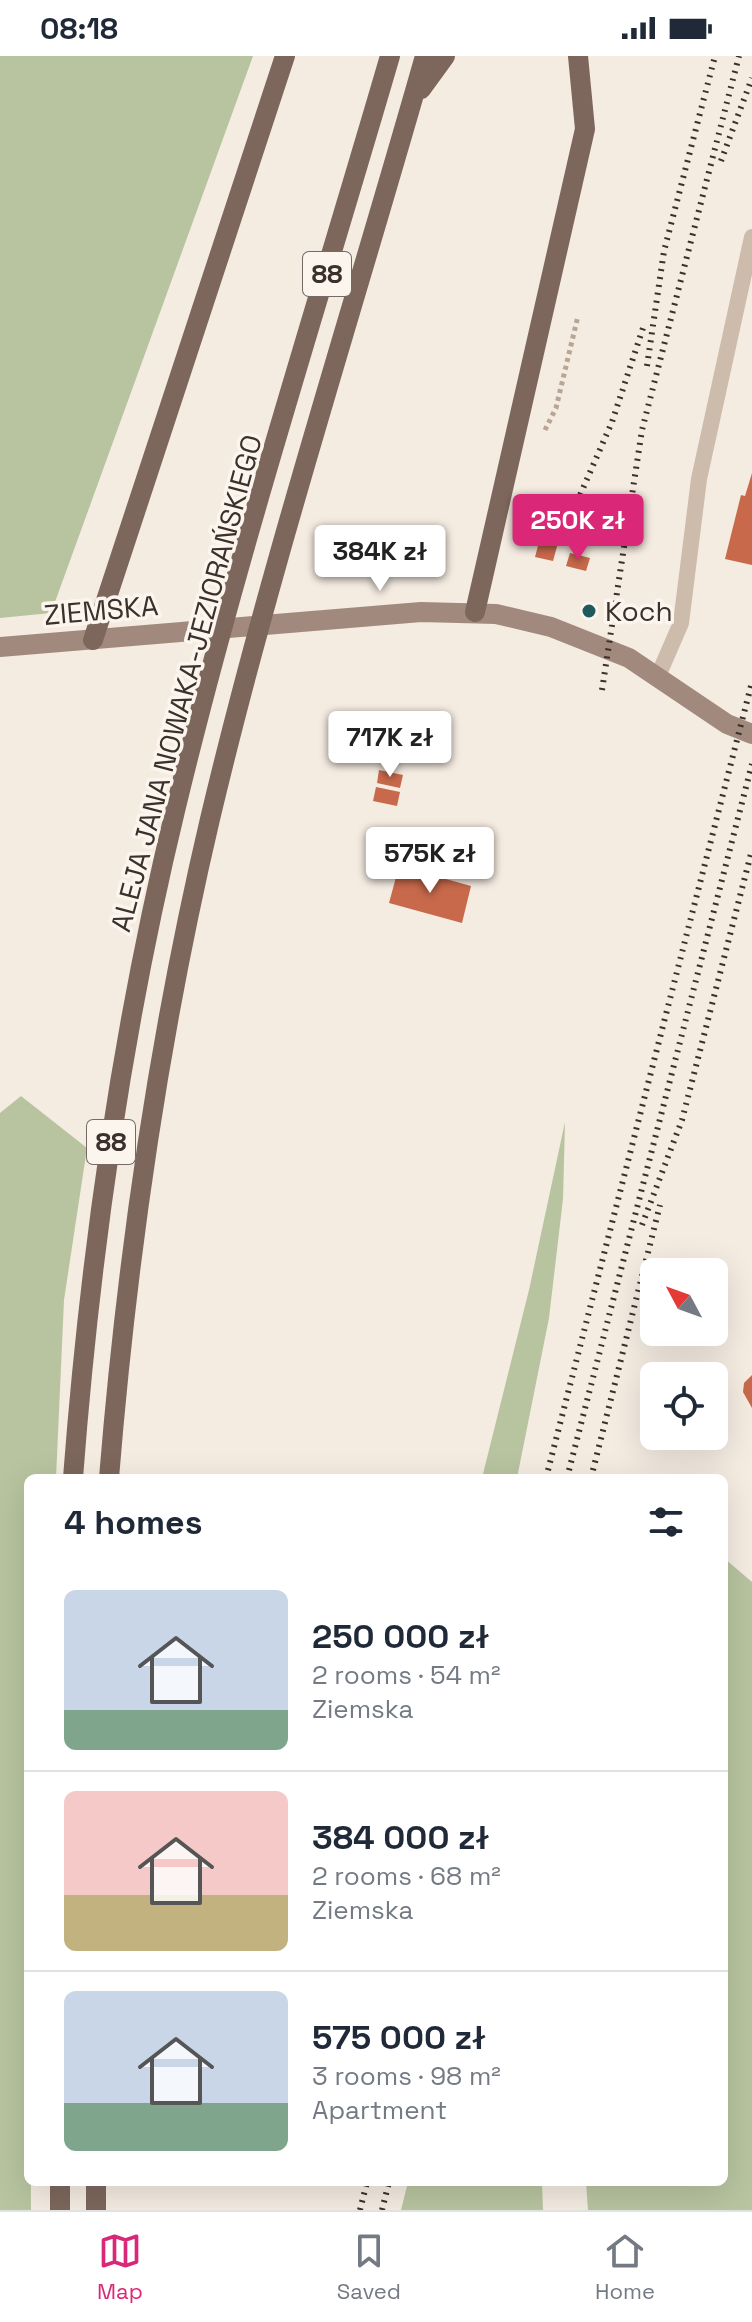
<!DOCTYPE html>
<meta charset="utf-8">
<style>
body{margin:0;font-family:"Space Grotesk",sans-serif;background:#f6f6f7;color:#1f2937;height:100vh;display:flex;flex-direction:column;font-size:30px;white-space:nowrap}
*{box-sizing:border-box;margin:0}
p{font-size:26px;color:#747a83}
.icon{flex:none;width:44px;height:44px;fill:none;stroke:currentColor;stroke-width:2;stroke-linecap:round;stroke-linejoin:round}
.map{position:relative;flex:1;overflow:hidden}
.side{position:absolute;left:24px;top:1418px;width:704px;height:712px;display:flex;flex-direction:column;background:#fff;border-radius:12px;box-shadow:0 8px 32px #0002}
.side>*{flex:none}
.needle{width:52px;rotate:311deg}
.tools{position:absolute;left:640px;top:1202px;display:grid;gap:16px}
.tools a{display:grid;place-items:center;width:88px;height:88px;border-radius:12px;background:#fff;box-shadow:0 8px 32px #0002;font-size:40px}
.price{position:absolute;translate:-50% -68px;padding:0 18px;border-radius:8px;background:#fff;color:#222;font-size:26px;line-height:52px;filter:drop-shadow(0 2px 4px #0008)}
.price::after{content:'';position:absolute;left:50%;top:48px;width:24px;height:18px;margin-left:-12px;background:inherit;clip-path:polygon(0 0,100% 0,50% 100%)}
.price.on{background:#db2777;color:#fff}
ul{padding:0;list-style:none}
li{display:flex;align-items:center;gap:24px;height:200px;padding:0 40px}
li+li{border-top:2px solid #e0e1e3}
li span{display:grid;place-items:center;flex:none;width:224px;height:160px;border-radius:12px;color:#555}
li>.icon{margin-inline-start:auto}
span .icon{width:96px;height:96px;fill:#fffc;stroke-width:1}
li b{font-size:34px}
h2{display:flex;justify-content:space-between;align-items:center;height:96px;padding:0 40px;font-size:34px}
.status{display:flex;justify-content:space-between;align-items:center;height:56px;padding:0 40px;background:#fff;direction:ltr}
.status svg{height:22px;fill:currentColor}
.menu{display:flex;justify-content:space-around;align-items:center;height:112px;border-top:2px solid #e0e1e3;background:#fff;font-size:22px;color:#747a83}
.menu a{display:grid;justify-items:center;gap:4px}
.menu .on{color:#db2777}
.map>svg:first-child{display:block}
</style>
<div class="status"><b>08:18</b><svg viewBox="0 0 49 12"><path d="M0 12V9h3v3zM5 12V6h3v6zM10 12V3h3v9zM15 12V0h3v12zM26 1h20v11H26zM47 4h2v5h-2z"/></svg></div>
<div class="map">
<svg width="752" height="2154" viewBox="0 0 752 2154">
<rect width="100%" height="100%" fill="#f4ebe1"/>
<path fill="#b8c4a0" d="M0 0H253L51 557 0 562Z
M21 1040 87 1092 64 1244 56 1422H28L31 2154H0V1057Z
M565 1066 563 1143 549 1262 517 1422H482L529 1234Z
M724 1502 752 1526V2154H588L586 2126H724Z
M408 2126H542L543 2154H401Z"/>
<path fill="#c8694b" d="M752 417V509L725 503 741 439 745 440Z
M546 460 564 465 553 505 535 501Z
M570 497 590 502 586 515 566 510Z
M379 714 403 719 400 732 377 727Z
M376 731 400 736 397 750 373 745Z
M399 810 471 830 462 867 389 847Z
M752 1319V1352L743 1336 744 1327Z"/>
<g fill="none" stroke-linecap="round" stroke-linejoin="round">
<path stroke="#b9a596" stroke-width="5" stroke-dasharray="4 4" stroke-linecap="butt" d="M545 374 556 352 578 260"/>
<path stroke="#cdbbac" stroke-width="16" d="M658 620 681 567 699 423 752 181"/>
<path stroke="#a18a7d" stroke-width="20" d="M0 591 421 556 496 558 551 571 629 602 727 668 752 678"/>
<path stroke="#7d675c" stroke-width="20" d="M421 33 445 0
M475 556 585 73 578 0
M93 584 285 0
M73 1422C90 1198 122 974 175 755 236 501 317 251 390 0
M109 1422C127 1200 159 980 210 763 271 506 353 254 425 0
M60 2154V2126
M96 2154V2126"/>
<path stroke="#3b302b" stroke-width="6" stroke-dasharray="2 6" stroke-linecap="butt" d="M721 105 752 22
M647 310 664 195 715 0
M577 446 612 366 643 272
M602 634 642 374 739 0
M642 1169 682 1064 752 794
M546 1422 752 626
M567 1422 752 708
M591 1422 660 1149
M360 2154 367 2126
M382 2154 389 2126"/>
</g>
<circle fill="#1f5a5e" stroke="#fbf5ee" stroke-width="3" cx="589" cy="555" r="8"/>
<g text-anchor="middle" dominant-baseline="central" stroke-width="7" stroke-linejoin="round" paint-order="stroke">
<g fill="#fbf5ee" stroke="#756b66" stroke-width="2">
<rect x="303" y="196" width="48" height="44" rx="6"/>
<rect x="87" y="1064" width="48" height="44" rx="6"/>
</g>
<g font-size="26" font-weight="bold" fill="#3b302b">
<text x="327" y="218">88</text>
<text x="111" y="1086">88</text>
</g>
<g font-size="28" fill="#3b302b" stroke="#fbf5ee">
<text transform="translate(101 554) rotate(-5)">ZIEMSKA</text>
<text transform="translate(186 627) rotate(-75)">ALEJA JANA NOWAKA-JEZIORAŃSKIEGO</text>
</g>
<g font-size="28" fill="#3b302b" stroke="#fbf5ee" text-anchor="start">
<text x="605" y="555">Koch</text>
</g>
</g>
</svg>
<div class="tools">
<a><svg class="needle" viewBox="-14 -14 28 28"><path d="M0-13l5 13h-10z" fill="#e53935"/><path d="M0 13l5-13h-10z" fill="#747a83"/></svg></a>
<a><svg class="icon" aria-label="locate" viewBox="0 0 24 24"><circle cx="12" cy="12" r="6"/><path d="M12 2v4M12 18v4M2 12h4M18 12h4"/></svg></a>
</div>
<b class="price on" style="left:578px;top:506px">250K zł</b>
<b class="price" style="left:380px;top:537px">384K zł</b>
<b class="price" style="left:390px;top:723px">717K zł</b>
<b class="price" style="left:430px;top:839px">575K zł</b>
<section class="side">
<h2>4 homes<svg class="icon" aria-label="filters" viewBox="0 0 24 24"><path d="M4 7h16M4 17h16"/><circle cx="9" cy="7" r="2"/><circle cx="15" cy="17" r="2"/></svg></h2>
<ul>
<li><span style="background:linear-gradient(#c9d6e8 75%,#7fa58c 0)"><svg class="icon" aria-label="home" viewBox="0 0 24 24"><path d="M3 11l9-7 9 7M6 9v11h12V9"/></svg></span><div><b>250 000 zł</b><p>2 rooms · 54 m²</p><p>Ziemska</p></div></li>
<li><span style="background:linear-gradient(#f6c9c9 65%,#c2b280 0)"><svg class="icon" aria-label="home" viewBox="0 0 24 24"><path d="M3 11l9-7 9 7M6 9v11h12V9"/></svg></span><div><b>384 000 zł</b><p>2 rooms · 68 m²</p><p>Ziemska</p></div></li>
<li><span style="background:linear-gradient(#c9d6e8 70%,#7fa58c 0)"><svg class="icon" aria-label="home" viewBox="0 0 24 24"><path d="M3 11l9-7 9 7M6 9v11h12V9"/></svg></span><div><b>575 000 zł</b><p>3 rooms · 98 m²</p><p>Apartment</p></div></li>
</ul>
</section>
</div>
<nav class="menu">
<a class="on"><svg class="icon" aria-label="map" viewBox="0 0 24 24"><path d="M3 6l6-2 6 2 6-2v14l-6 2-6-2-6 2zM9 4v14M15 6v14"/></svg>Map</a>
<a><svg class="icon" aria-label="saved" viewBox="0 0 24 24"><path d="M7 4h10v16l-5-4-5 4z"/></svg>Saved</a>
<a><svg class="icon" aria-label="home" viewBox="0 0 24 24"><path d="M3 11l9-7 9 7M6 9v11h12V9"/></svg>Home</a>
</nav>
